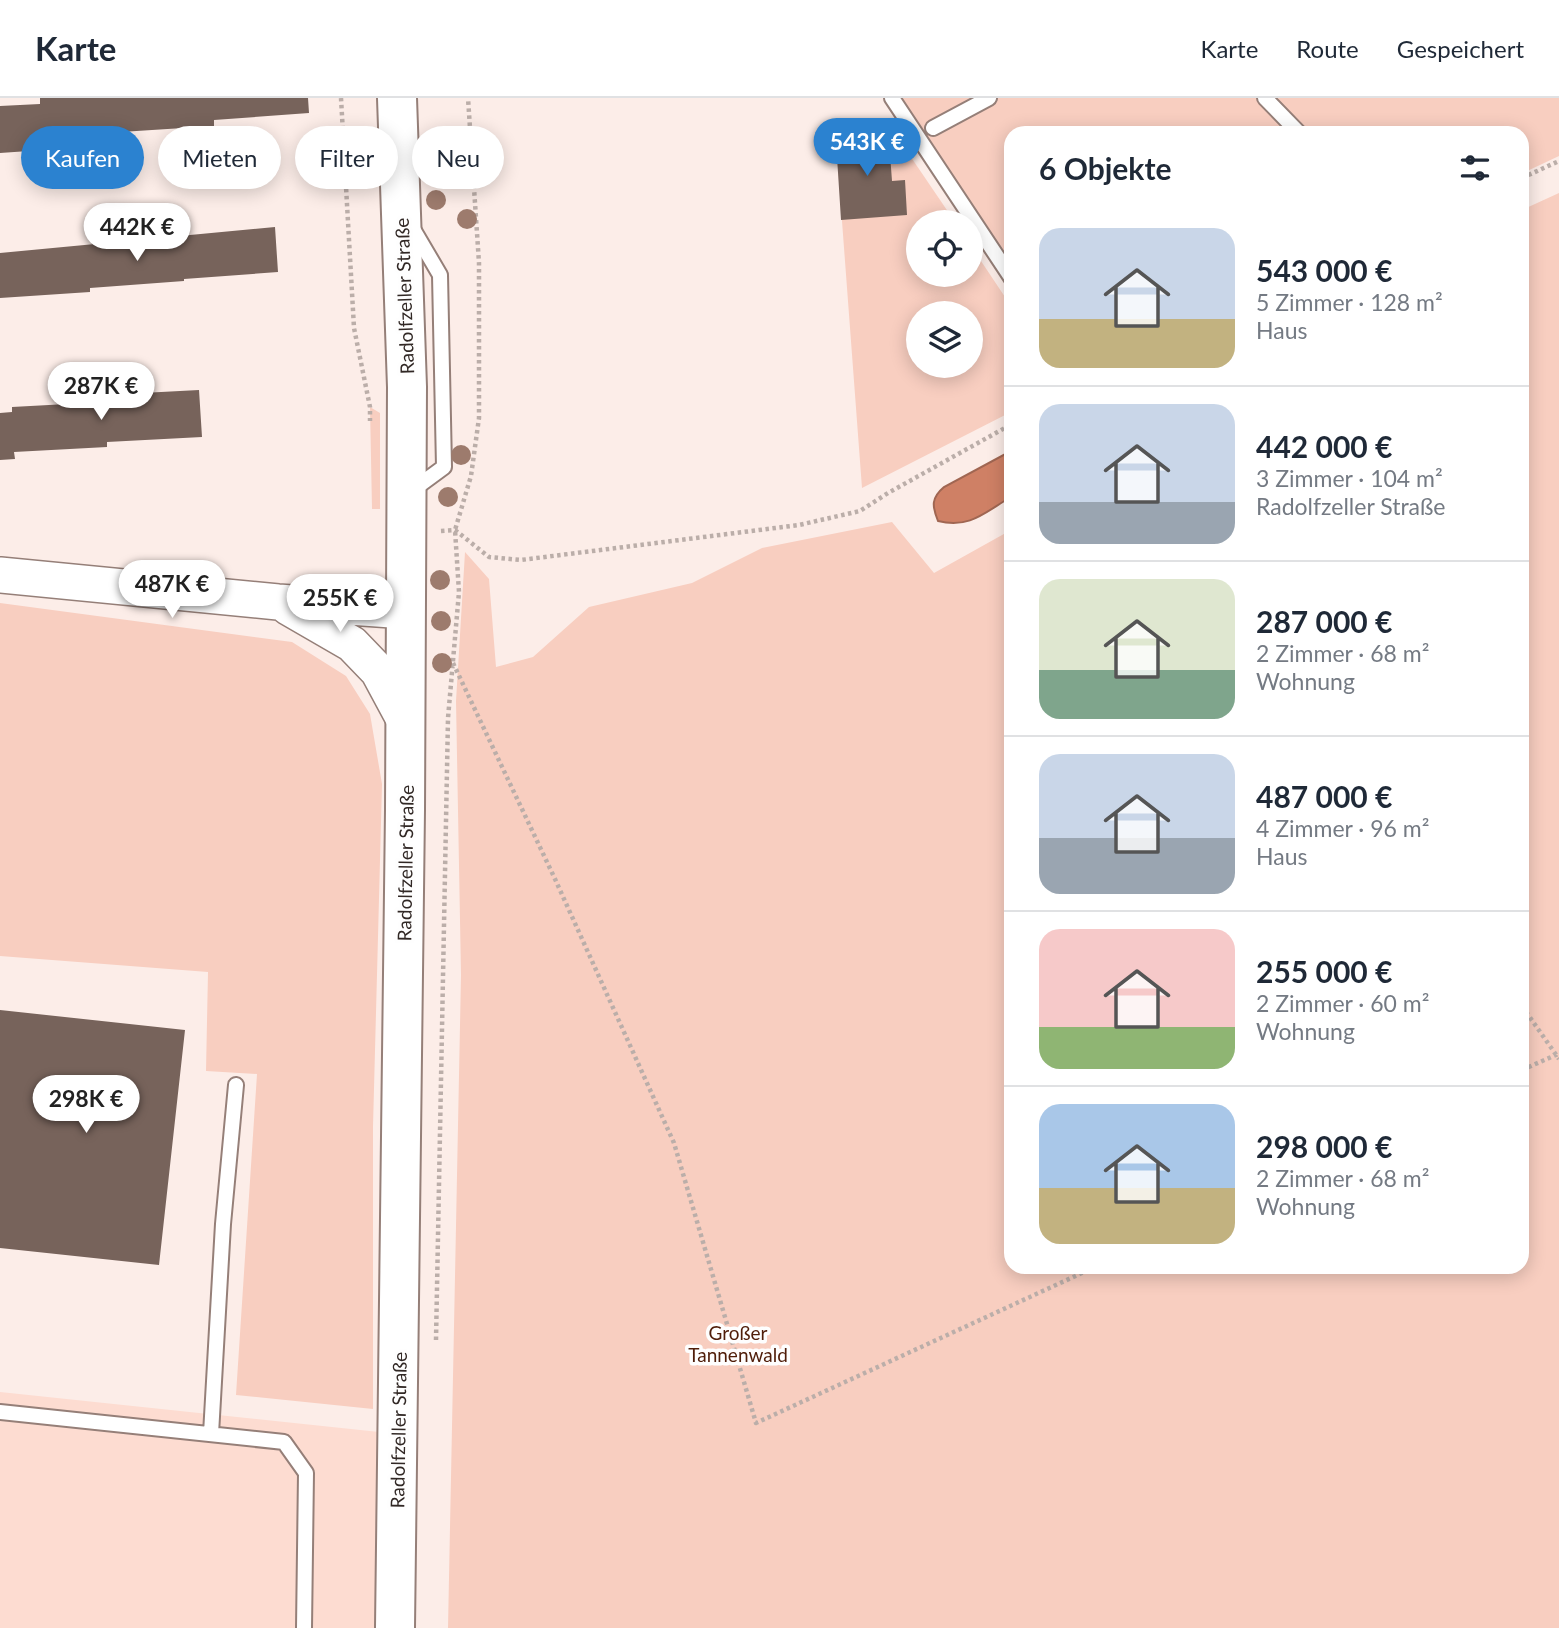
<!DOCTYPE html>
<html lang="de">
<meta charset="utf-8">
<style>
body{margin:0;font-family:Lato,sans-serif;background:#f6f6f7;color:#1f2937;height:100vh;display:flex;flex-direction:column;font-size:26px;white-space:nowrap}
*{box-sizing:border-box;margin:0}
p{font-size:23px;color:#747a83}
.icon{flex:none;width:38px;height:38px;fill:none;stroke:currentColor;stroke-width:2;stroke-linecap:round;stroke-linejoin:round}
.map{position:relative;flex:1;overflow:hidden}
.drawer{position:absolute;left:1004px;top:28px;width:525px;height:1148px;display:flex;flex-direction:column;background:#fff;border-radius:21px;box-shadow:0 4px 18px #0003}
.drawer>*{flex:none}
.hud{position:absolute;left:21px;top:28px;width:665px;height:63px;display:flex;gap:14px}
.controls{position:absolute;left:906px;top:112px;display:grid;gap:14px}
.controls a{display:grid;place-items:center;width:77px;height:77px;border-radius:50%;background:#fff;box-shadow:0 4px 18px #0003;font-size:35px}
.price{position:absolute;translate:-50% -60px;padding:0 16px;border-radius:24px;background:#fff;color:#222;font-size:23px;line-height:46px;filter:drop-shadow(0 2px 4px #0008)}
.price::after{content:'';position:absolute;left:50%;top:42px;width:21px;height:16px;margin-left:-10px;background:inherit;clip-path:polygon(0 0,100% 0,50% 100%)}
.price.selected{background:#2b82d0;color:#fff}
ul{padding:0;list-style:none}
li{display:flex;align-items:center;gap:21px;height:175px;padding:0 35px}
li+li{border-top:2px solid #e0e1e3}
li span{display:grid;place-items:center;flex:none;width:196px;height:140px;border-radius:21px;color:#555}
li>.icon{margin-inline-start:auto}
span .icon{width:84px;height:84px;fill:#fffc;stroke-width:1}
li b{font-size:30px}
h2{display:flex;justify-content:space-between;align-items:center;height:84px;padding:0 35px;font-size:30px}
.chip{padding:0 24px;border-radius:32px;background:#fff;box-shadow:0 4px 18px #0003;font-size:24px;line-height:63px}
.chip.selected{background:#2b82d0;color:#fff}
header{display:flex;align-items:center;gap:42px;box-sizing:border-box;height:98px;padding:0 35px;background:#fff;border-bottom:2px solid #e0e1e3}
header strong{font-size:33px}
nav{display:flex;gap:38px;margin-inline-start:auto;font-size:24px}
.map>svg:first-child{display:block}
</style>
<header>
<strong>Karte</strong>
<nav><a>Karte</a><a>Route</a><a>Gespeichert</a></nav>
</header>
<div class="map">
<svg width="1559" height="1530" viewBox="0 0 1559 1530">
<rect width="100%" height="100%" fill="#fcede8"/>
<path fill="#fddcd1" d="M0 1294 398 1336 395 1530H0Z"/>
<path fill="#f8cec0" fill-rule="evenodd" d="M892 0H1559V58L1523 75 1522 35H1012L1011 181Z
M889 42 900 43 955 124H919V177H971V148L1011 208V314L862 390 836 43ZM919 215H971V268H919Z
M1559 95V1530H448L461 877 456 603 465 454 489 481 496 569 533 559 589 509 692 485 762 450 892 424 934 475 1011 432 1012 1169H1522V112Z
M370 309 380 315V411H372Z
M0 505 292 544 346 578 370 616 382 686 373 1029V1311L236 1297 257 976 206 973 208 874 0 858Z"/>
<path fill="#cf8065" stroke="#a06652" stroke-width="2" d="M1011 353V399C985 414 970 431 938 423 932 408 931 400 944 389Z"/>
<path fill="#77635b" d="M40 0H308L309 15 214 22V28L121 34 122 40 43 45V52L0 55V8L40 6Z
M869 30 870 43 889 42 892 83 905 82 907 117 841 122 836 43 842 32Z
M275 129 278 174 184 181V183L90 190V194L0 200V155Z
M199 292 202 339 107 344V349L14 354 15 361 0 362V315L12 314V309L104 304V297Z
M0 912 185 932 159 1167 0 1150Z"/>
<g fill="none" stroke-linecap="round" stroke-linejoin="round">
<g stroke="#957f78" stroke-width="18">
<path id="service" d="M892 0 1012 181
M1265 0 1299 35
M933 30 989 0
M410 394 444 369 440 177 413 131
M0 1314 284 1344 306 1375 304 1530
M211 1336 223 1126 236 987"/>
</g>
<g stroke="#957f78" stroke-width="38">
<path id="tertiary" d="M0 477 278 504 406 513
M288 509 352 546 378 573 406 625"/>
</g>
<g stroke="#957f78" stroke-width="42">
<path id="primary" d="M395 1530 405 712 407 289 397 0"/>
</g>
<path stroke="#bbaea9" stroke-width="4.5" stroke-dasharray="3.5 3.5" stroke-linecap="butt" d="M341 0 354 230 370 309V323
M1522 80 1559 63
M441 433 455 432 489 459 521 462 799 427 860 413 888 395 1012 326
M453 565 555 781 674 1045 756 1325 1095 1169
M1522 908 1559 961
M1522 972 1558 956
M436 1242 448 620 459 494 455 432 471 378 479 320V165L468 0"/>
<use href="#service" stroke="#fff" stroke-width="14"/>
<use href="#tertiary" stroke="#fff" stroke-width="35"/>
<use href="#primary" stroke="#fff" stroke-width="38"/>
</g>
<g fill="#9d7b6d">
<circle cx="436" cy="102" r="10"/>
<circle cx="467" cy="121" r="10"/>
<circle cx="461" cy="357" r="10"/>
<circle cx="448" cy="399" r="10"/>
<circle cx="440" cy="482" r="10"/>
<circle cx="441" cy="523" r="10"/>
<circle cx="442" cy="565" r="10"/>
</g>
<g text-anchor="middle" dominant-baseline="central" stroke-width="7" stroke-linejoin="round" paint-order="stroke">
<g font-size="19" fill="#312825" stroke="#fefefe">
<text transform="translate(404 198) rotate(-92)">Radolfzeller Straße</text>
<text transform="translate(405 765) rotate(-89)">Radolfzeller Straße</text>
<text transform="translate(398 1332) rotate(-89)">Radolfzeller Straße</text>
</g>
<g font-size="19" fill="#4f1d09" stroke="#fefefe">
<text x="738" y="1234">Großer<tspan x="738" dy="22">Tannenwald</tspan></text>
</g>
</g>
</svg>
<div class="controls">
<a><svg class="icon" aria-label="locate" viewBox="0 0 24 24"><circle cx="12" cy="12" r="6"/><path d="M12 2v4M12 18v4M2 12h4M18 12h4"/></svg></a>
<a><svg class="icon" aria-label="layers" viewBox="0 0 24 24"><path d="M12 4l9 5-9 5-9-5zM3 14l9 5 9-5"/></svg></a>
</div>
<b class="price selected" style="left:867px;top:80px">543K €</b>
<b class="price" style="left:137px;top:165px">442K €</b>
<b class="price" style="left:101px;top:324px">287K €</b>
<b class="price" style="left:172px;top:522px">487K €</b>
<b class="price" style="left:340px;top:536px">255K €</b>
<b class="price" style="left:86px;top:1037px">298K €</b>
<div class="hud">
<a class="chip selected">Kaufen</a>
<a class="chip">Mieten</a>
<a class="chip">Filter</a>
<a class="chip">Neu</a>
</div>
<section class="drawer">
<h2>6 Objekte<svg class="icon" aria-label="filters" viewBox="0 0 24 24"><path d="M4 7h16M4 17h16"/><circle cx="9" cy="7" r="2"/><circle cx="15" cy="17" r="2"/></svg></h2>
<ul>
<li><span style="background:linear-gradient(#c9d6e8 65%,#c2b280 0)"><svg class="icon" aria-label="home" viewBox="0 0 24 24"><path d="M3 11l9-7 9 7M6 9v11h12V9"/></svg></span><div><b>543 000 €</b><p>5 Zimmer · 128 m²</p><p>Haus</p></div></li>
<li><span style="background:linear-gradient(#c9d6e8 70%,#9aa5b1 0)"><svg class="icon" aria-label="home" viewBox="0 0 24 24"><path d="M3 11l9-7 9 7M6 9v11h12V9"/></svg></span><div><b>442 000 €</b><p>3 Zimmer · 104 m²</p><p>Radolfzeller Straße</p></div></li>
<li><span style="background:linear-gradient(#dfe7d0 65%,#7fa58c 0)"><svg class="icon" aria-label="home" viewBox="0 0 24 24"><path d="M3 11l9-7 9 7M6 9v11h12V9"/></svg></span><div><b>287 000 €</b><p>2 Zimmer · 68 m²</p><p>Wohnung</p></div></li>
<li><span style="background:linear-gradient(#c9d6e8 60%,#9aa5b1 0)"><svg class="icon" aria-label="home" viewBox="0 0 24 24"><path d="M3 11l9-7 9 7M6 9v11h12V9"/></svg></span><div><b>487 000 €</b><p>4 Zimmer · 96 m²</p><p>Haus</p></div></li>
<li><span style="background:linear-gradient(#f6c9c9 70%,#8fb573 0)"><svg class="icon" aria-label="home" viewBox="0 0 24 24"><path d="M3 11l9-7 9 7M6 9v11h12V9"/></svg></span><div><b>255 000 €</b><p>2 Zimmer · 60 m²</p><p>Wohnung</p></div></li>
<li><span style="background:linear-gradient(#a9c7e8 60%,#c2b280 0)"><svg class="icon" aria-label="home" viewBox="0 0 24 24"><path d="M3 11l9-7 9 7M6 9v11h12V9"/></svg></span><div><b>298 000 €</b><p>2 Zimmer · 68 m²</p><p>Wohnung</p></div></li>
</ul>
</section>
</div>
